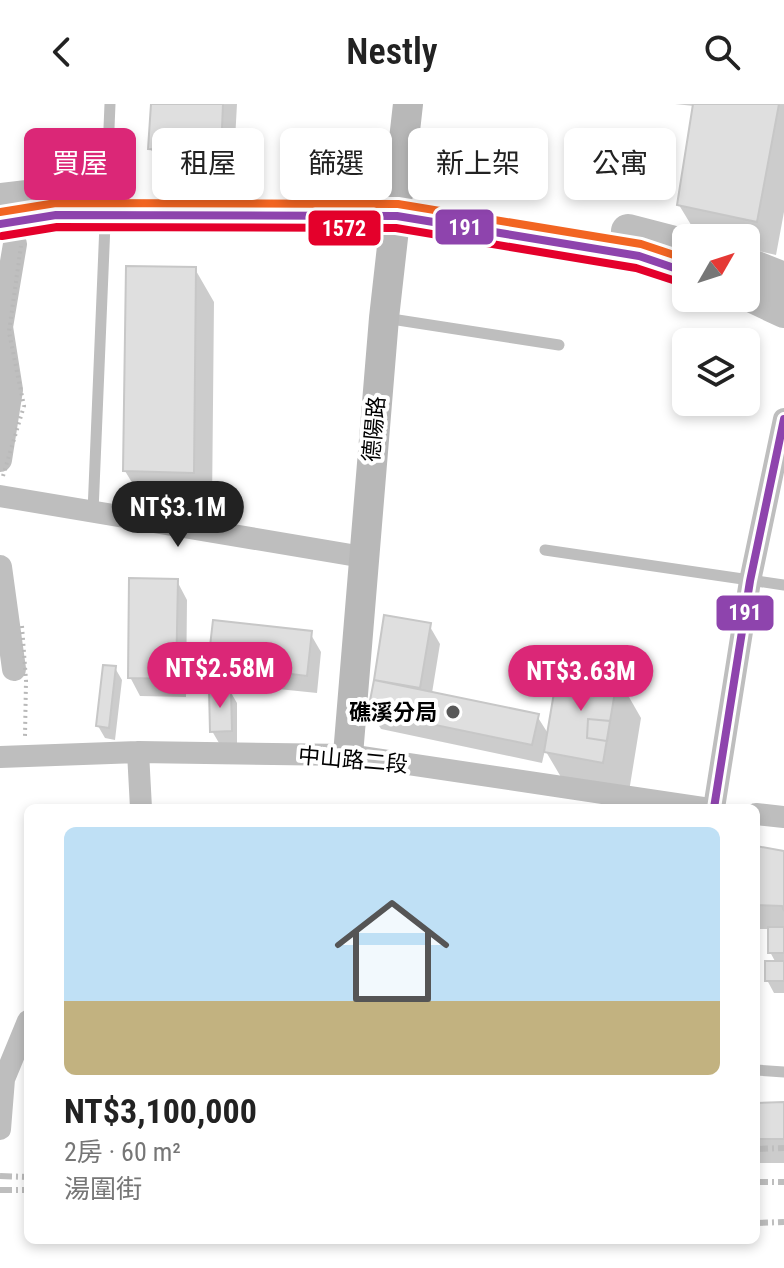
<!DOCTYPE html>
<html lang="zh-TW">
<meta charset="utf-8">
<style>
body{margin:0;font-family:"Roboto Condensed","Noto Sans TC",sans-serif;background:#f2f2f2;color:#222;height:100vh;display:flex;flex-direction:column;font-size:30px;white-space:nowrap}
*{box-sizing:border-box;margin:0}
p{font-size:26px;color:#767676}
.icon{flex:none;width:44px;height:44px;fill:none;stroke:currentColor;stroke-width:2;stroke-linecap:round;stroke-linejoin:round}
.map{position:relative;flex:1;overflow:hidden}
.side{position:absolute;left:24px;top:700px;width:736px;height:440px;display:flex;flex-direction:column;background:#fff;border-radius:12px;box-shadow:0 4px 12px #0003}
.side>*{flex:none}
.guide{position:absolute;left:24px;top:24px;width:736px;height:72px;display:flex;gap:16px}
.needle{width:52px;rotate:51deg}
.fabs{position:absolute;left:672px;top:120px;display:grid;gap:16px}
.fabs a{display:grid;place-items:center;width:88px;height:88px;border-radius:12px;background:#fff;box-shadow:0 4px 12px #0003;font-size:40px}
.price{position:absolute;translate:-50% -68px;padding:0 18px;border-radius:28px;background:#db2777;color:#fff;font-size:26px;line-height:52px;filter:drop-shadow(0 2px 4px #0008)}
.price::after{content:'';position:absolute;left:50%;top:48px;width:24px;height:18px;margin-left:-12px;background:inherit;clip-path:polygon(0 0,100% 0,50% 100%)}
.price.on{background:#222;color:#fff}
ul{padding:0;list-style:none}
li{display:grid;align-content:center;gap:16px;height:424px;padding:0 40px}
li+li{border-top:2px solid #e0e0e0}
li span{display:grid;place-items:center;height:248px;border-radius:12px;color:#555}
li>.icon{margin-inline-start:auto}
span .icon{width:144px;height:144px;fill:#fffc;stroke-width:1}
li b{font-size:34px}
.pill{padding:0 28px;border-radius:12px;background:#fff;box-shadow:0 4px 12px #0003;font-size:28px;line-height:72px}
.pill.on{background:#db2777;color:#fff}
header{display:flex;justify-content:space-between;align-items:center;height:104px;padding:0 40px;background:#fff;font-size:36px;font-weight:600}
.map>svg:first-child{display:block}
</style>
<header><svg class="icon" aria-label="back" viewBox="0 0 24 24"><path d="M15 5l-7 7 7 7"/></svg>Nestly<svg class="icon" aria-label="search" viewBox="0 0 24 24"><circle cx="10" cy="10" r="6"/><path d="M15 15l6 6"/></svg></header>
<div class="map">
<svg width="784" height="1164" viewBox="0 0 784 1164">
<rect width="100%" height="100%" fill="#fff"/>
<path fill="#0003" d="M153 0H237L233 73 165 69 150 44Z
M675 0H784V108L776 151 746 144V134H699L679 101 694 2Z
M195 165 214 198 212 402 145 400 125 367Z
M177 477 187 496 186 593 140 592 130 573Z
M386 514 429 521 440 540 432 589 537 612 549 631 580 554 587 566 617 572 641 614 627 700 571 690 545 646 542 659 381 625 370 607Z
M310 529 321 548 317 589 221 579 210 560Z
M115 564 122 576 115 636 105 634 98 622Z
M230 587 237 599V639H219L212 627Z
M756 744 784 749V889H774L767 876 776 859 770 848V825H759L756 820Z
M784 1000V1059H756V1001Z"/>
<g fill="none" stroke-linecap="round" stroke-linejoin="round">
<path stroke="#bfbfbf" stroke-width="24" d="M0 356 11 286 1 223 15 140
M0 463 14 565"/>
</g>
<path fill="#dfdfdf" stroke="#c7c7c7" stroke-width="2" d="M151 0H223L221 49 148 45Z
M693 0H779L757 118 677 101Z
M126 162 196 163 194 369 123 367Z
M129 474 178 475 176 575 128 574Z
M384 511 431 519 420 584 374 576Z
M213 516 312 527 307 572 208 560Z
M561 547 581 552 579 563 559 559Z
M559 559 618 570 603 659 544 648Z
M103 561 116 562 109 624 96 622Z
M374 576 539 610 532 641 368 607Z
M209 585H231L232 627 210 628Z
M588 615 610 617 607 637 587 634Z
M756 742 784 747V807L782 802 756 801Z
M768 823H784V849H768Z
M765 857H784V877H765Z
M784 998V1035H756V999Z"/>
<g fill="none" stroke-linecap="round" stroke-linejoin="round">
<path stroke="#b9b9b9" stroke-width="4" stroke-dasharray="2 4" stroke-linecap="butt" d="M3 372 24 302 9 228 21 142
M22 522 26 576 25 632"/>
<path stroke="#bebebe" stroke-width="11" d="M385 214 559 241
M93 408 110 0
M545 446 784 481
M756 966 784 968"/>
<path stroke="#bebebe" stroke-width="22" d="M0 392 363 453
M138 648 141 704
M0 653 138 648 348 651 703 704
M714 704 750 477 784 315
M756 710 784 713
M0 1025 4 975 28 917"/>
<path stroke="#b8b8b8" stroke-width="30" d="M348 651 384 214 408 0"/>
<path stroke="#bebebe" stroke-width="34" d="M0 96 70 88
M0 120 56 111 397 112 639 152 686 168
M628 127 686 142
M746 160 784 175
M746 189 784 207"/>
<path stroke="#bebebe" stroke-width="6" stroke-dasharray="12 4 2 4" stroke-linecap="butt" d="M756 1045 784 1044
M0 1072 28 1073
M756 1078H784
M0 1086H28
M756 1119 784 1118"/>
<g stroke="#fff" stroke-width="14">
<path id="bus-1" d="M0 120 56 111 397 112 639 152 686 168
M714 704 750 477 784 315"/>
</g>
<g stroke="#fff" stroke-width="14">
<path id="bus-2" d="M2 132 57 123 396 124 636 164 682 179"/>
</g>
<g stroke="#fff" stroke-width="14">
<path id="bus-3" d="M0 108 56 99 398 100 641 140 686 155"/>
</g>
<use href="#bus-1" stroke="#8e44ad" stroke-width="8"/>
<use href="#bus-2" stroke="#e4002b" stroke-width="8"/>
<use href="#bus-3" stroke="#f26522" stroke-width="8"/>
</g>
<circle fill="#595959" stroke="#fff" stroke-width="3" cx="453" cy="608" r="8"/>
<g text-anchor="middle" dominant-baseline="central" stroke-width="8" stroke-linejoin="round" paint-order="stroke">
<g font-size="22" fill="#000" stroke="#fff">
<text transform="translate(374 325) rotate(-85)">德陽路</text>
<text transform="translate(353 656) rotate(5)">中山路二段</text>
</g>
<g font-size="22" font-weight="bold" fill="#000" stroke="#fff" text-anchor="end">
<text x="437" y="608">礁溪分局</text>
</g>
</g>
<g stroke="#fff" stroke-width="3">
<rect x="434" y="104" width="61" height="38" rx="8" fill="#8e44ad"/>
<rect x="307" y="105" width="75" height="38" rx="8" fill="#e4002b"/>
<rect x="715" y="490" width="60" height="38" rx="8" fill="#8e44ad"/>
</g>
<g font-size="22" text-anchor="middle" font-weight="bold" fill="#fff">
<text x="465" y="131">191</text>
<text x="344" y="132">1572</text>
<text x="745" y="516">191</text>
</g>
</svg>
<div class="fabs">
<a><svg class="needle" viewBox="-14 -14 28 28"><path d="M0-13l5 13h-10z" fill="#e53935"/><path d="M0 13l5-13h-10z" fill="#767676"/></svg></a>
<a><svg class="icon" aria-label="layers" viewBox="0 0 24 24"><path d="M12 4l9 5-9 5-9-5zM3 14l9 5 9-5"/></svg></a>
</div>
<b class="price on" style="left:178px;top:445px">NT$3.1M</b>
<b class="price" style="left:220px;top:606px">NT$2.58M</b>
<b class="price" style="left:581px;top:609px">NT$3.63M</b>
<div class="guide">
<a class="pill on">買屋</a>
<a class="pill">租屋</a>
<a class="pill">篩選</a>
<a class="pill">新上架</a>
<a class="pill">公寓</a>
</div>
<section class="side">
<ul>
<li><span style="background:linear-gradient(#bfe0f5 70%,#c2b280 0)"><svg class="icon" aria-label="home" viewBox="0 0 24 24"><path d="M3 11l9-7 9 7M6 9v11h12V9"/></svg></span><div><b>NT$3,100,000</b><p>2房 · 60 m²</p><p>湯圍街</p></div></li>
</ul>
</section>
</div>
